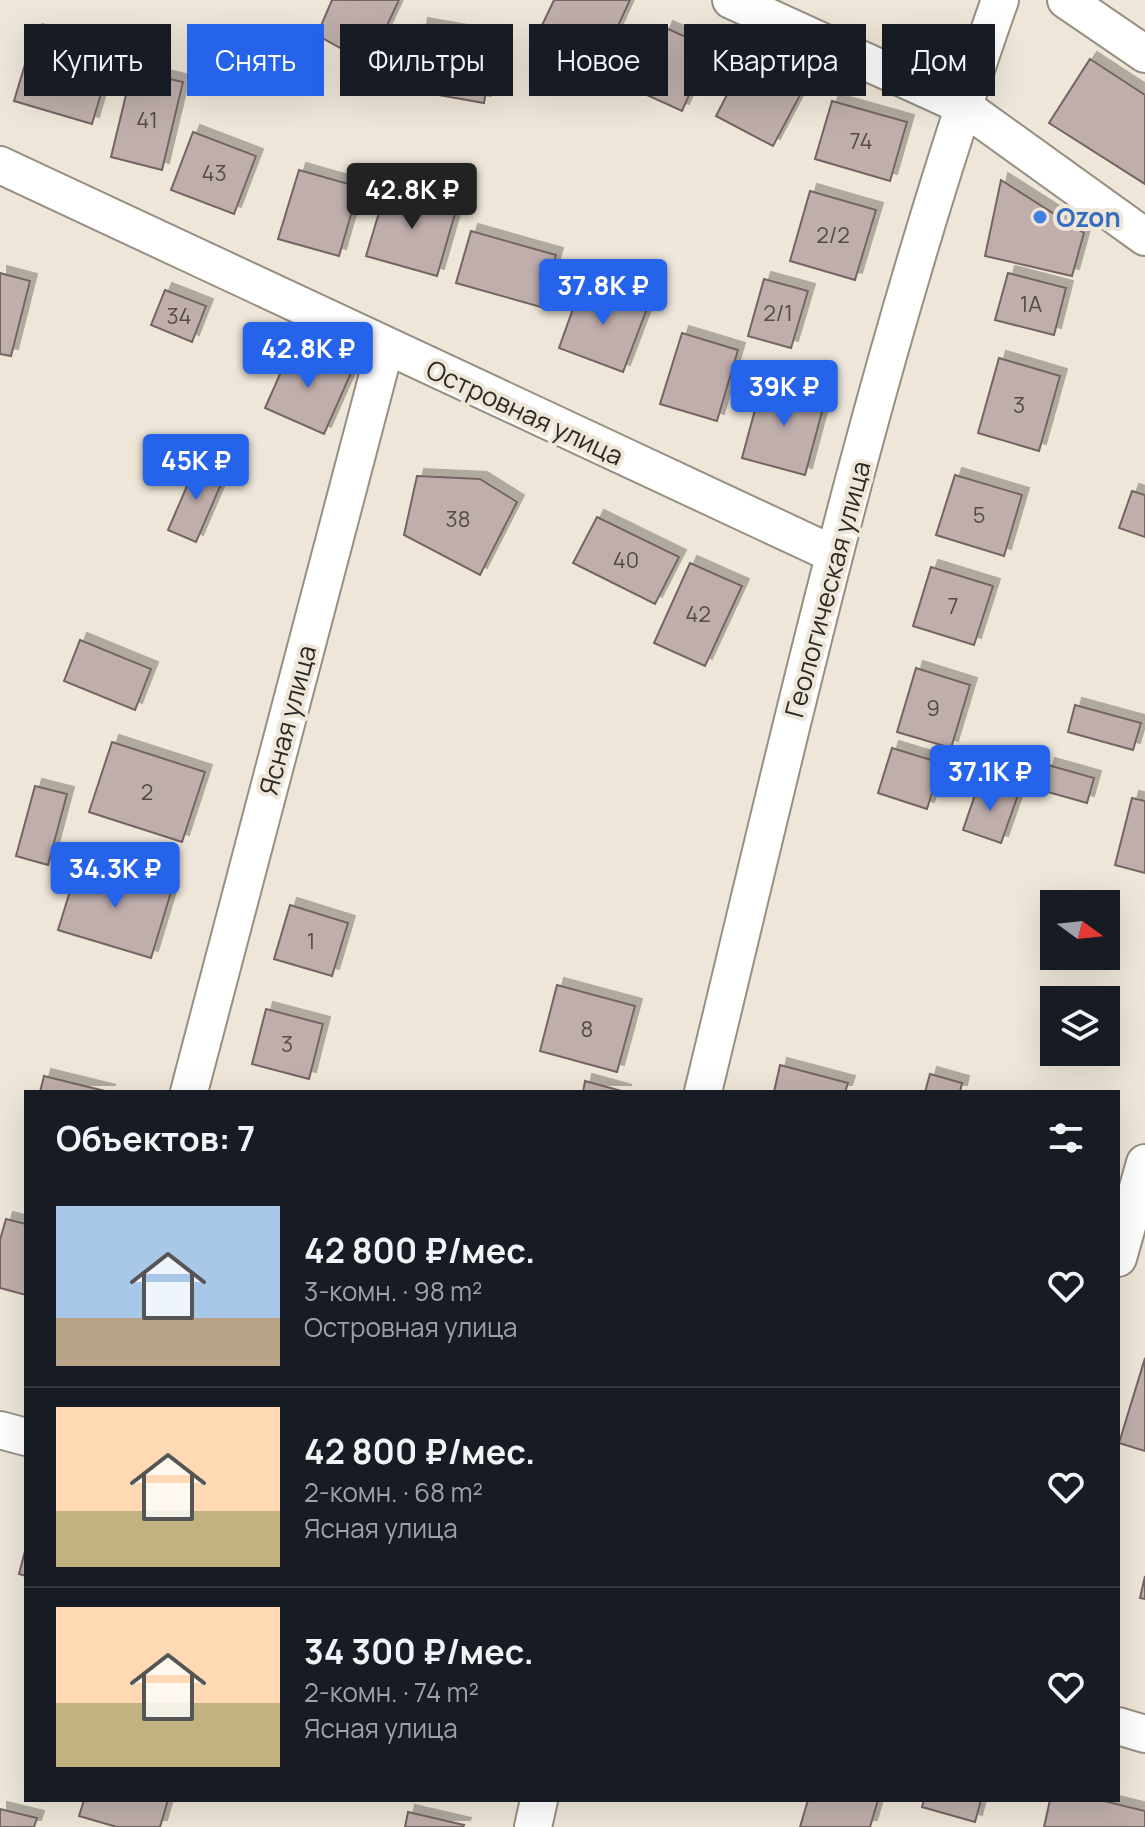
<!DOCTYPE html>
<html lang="ru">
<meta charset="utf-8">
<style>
body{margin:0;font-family:Manrope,sans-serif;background:#242831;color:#f1f3f6;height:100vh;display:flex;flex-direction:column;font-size:30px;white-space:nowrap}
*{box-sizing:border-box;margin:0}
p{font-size:26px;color:#9ea1a6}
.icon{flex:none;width:44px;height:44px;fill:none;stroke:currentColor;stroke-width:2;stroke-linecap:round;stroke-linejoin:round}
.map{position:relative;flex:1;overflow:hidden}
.panel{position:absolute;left:24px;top:1090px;width:1096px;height:712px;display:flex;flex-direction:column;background:#171b24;border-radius:0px;box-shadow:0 8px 32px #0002}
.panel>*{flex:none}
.top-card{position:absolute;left:24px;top:24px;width:1098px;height:72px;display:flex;gap:16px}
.needle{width:52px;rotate:105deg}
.controls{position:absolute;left:1040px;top:890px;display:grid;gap:16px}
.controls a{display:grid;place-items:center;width:80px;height:80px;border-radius:0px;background:#171b24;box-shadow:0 8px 32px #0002;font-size:40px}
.price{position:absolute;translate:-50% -68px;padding:0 18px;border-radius:8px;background:#2563eb;color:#fff;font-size:26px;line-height:52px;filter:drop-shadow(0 2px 4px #0008)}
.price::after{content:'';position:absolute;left:50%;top:48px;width:24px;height:18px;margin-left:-12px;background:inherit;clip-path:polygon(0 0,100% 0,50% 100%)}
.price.current{background:#222;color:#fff}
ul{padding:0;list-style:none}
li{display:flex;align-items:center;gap:24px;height:200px;padding:0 32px}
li+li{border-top:2px solid #363941}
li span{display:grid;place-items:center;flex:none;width:224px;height:160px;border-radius:0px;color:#555}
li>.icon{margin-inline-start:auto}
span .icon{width:96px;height:96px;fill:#fffc;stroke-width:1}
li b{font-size:34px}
h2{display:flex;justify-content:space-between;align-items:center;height:96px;padding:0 32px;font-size:34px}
.tag{padding:0 28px;border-radius:0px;background:#171b24;box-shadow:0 8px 32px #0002;font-size:28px;line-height:72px}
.tag.current{background:#2563eb;color:#fff}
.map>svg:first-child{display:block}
</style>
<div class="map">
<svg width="1145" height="1827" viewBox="0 0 1145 1827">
<defs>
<filter id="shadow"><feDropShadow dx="7" dy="-7" stdDeviation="0" flood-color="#0004"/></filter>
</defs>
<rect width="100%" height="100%" fill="#eee6d8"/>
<path fill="#bfaeac" stroke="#746562" stroke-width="2" filter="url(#shadow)" d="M332 0H399L369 64 317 35Z
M554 0H630L599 67 536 38Z
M421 25 495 38 484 103 410 90Z
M666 28 710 48 682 111 638 91Z
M35 31 113 53 92 124 14 101Z
M749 52 807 82 773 146 716 116Z
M1090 59 1145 95V184L1049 123Z
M132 70 183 82 162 170 111 157Z
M832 101 907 122 890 181 815 159Z
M193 132 256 156 234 214 171 190Z
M299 170 359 187 339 256 278 239Z
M1001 180 1084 233 1072 276 985 256Z
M387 186 457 207 437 276 366 256Z
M810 191 876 210 855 280 790 261Z
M471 231 556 255 541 307 456 283Z
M0 273 30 281 11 356 0 354Z
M1008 273 1066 288 1054 335 995 320Z
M764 279 808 291 791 348 748 336Z
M583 281 648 306 623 372 559 348Z
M165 290 206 306 192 342 151 325Z
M682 333 738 350 717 421 660 404Z
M292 347 351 373 324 434 265 408Z
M999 358 1060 376 1039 451 978 433Z
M763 380 826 397 805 475 742 458Z
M197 463 225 475 196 542 168 530Z
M955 475 1022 495 1004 556 936 535Z
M417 476 480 479 517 502 480 575 404 535Z
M1132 491 1145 495V537L1119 528Z
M597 517 679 557 655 604 573 563Z
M690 563 742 586 705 666 654 643Z
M931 567 993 586 974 645 913 626Z
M80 640 151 669 135 710 64 681Z
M916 668 970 685 951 748 897 732Z
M1075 705 1141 723 1133 750 1068 732Z
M112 742 205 772 182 842 89 812Z
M892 748 941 763 927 809 878 793Z
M1048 765 1094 778 1087 803 1041 790Z
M979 783 1018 795 1001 843 963 830Z
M35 786 67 794 48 865 16 856Z
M1132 798 1145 801V873L1115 865Z
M79 862 172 889 151 958 58 930Z
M290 905 348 923 332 976 274 959Z
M557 985 635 1006 617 1072 540 1051Z
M266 1009 323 1024 309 1079 252 1064Z
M780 1065 848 1083 845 1092H774Z
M930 1074 962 1083 960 1092H925Z
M44 1076 109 1092H40Z
M585 1081 625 1092H583Z
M6 1219 26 1224V1295L0 1288V1240Z
M1145 1358V1451L1119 1443Z
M26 1547V1576L19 1574Z
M1145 1576V1599L1140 1598Z
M84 1800H168L160 1827H117L79 1816Z
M808 1800H878L870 1827H800Z
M924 1800H981L975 1822 922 1807Z
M1050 1800H1100L1145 1811V1827H1044Z
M0 1809 37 1818 34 1827H0Z
M408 1812 464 1825 463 1827H405Z"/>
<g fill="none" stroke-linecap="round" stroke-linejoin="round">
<g stroke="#968f82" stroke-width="40">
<path id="minor" d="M731 0 963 106 1145 237
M1066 0 1145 54
M0 165 833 554
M189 1092 385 348
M703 1092C792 726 874 356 1000 0
M1118 1258 1145 1163
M0 1430 26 1437
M1118 1726 1145 1734
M533 1827 539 1800"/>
</g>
<use href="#minor" stroke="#fff" stroke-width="36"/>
</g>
<circle fill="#3f7fe0" stroke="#eee6d8" stroke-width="3" cx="1040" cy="217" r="8"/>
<g text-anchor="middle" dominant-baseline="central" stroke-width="8" stroke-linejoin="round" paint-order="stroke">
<g font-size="22" fill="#524b47">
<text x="147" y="120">41</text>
<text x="861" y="141">74</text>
<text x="214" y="173">43</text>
<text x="833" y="235">2/2</text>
<text x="1031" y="304">1А</text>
<text x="778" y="313">2/1</text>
<text x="179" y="316">34</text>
<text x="1019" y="405">3</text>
<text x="979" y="515">5</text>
<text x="458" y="519">38</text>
<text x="626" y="560">40</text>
<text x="953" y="606">7</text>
<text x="698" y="614">42</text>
<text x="933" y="708">9</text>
<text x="147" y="792">2</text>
<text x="311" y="941">1</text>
<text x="587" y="1029">8</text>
<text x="287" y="1044">3</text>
</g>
<g font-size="26" font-weight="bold" fill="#366cbe" stroke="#eee6d8" text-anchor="start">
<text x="1056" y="217">Ozon</text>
</g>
<g font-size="26" fill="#2d2a25" stroke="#eee6d8">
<text transform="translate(525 412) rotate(25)">Островная улица</text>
<text transform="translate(827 589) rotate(-75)">Геологическая улица</text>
<text transform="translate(287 720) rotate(-75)">Ясная улица</text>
</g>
</g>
</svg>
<div class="controls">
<a><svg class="needle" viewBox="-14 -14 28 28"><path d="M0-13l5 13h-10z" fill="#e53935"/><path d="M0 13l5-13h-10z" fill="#9ea1a6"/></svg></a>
<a><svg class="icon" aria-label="layers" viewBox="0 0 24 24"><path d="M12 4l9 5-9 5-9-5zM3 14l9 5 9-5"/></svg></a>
</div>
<b class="price current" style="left:412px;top:231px">42.8K ₽</b>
<b class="price" style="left:603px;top:327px">37.8K ₽</b>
<b class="price" style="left:308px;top:390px">42.8K ₽</b>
<b class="price" style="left:784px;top:428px">39K ₽</b>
<b class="price" style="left:196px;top:502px">45K ₽</b>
<b class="price" style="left:990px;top:813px">37.1K ₽</b>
<b class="price" style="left:115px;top:910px">34.3K ₽</b>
<div class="top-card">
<a class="tag">Купить</a>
<a class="tag current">Снять</a>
<a class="tag">Фильтры</a>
<a class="tag">Новое</a>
<a class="tag">Квартира</a>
<a class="tag">Дом</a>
</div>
<section class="panel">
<h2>Объектов: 7<svg class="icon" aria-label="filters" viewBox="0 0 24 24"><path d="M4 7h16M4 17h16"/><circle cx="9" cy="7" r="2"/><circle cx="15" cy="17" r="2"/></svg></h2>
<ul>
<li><span style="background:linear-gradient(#a9c7e8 70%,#b9a48a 0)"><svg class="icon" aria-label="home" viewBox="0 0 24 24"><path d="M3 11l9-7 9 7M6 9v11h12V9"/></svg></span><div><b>42 800 ₽/мес.</b><p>3-комн. · 98 m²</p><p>Островная улица</p></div><svg class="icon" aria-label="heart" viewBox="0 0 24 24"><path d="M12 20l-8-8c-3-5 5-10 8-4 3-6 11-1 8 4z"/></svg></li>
<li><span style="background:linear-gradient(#ffd9b3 65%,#c2b280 0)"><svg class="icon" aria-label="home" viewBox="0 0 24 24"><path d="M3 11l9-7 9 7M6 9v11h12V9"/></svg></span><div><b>42 800 ₽/мес.</b><p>2-комн. · 68 m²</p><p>Ясная улица</p></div><svg class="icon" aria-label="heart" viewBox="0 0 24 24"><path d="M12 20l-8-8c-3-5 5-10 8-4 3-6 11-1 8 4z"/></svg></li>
<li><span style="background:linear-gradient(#ffd9b3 60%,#c2b280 0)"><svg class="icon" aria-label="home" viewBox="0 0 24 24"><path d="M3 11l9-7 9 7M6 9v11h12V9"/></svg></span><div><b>34 300 ₽/мес.</b><p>2-комн. · 74 m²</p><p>Ясная улица</p></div><svg class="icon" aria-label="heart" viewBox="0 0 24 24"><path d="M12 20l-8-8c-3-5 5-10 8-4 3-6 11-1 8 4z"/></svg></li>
</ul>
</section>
</div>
